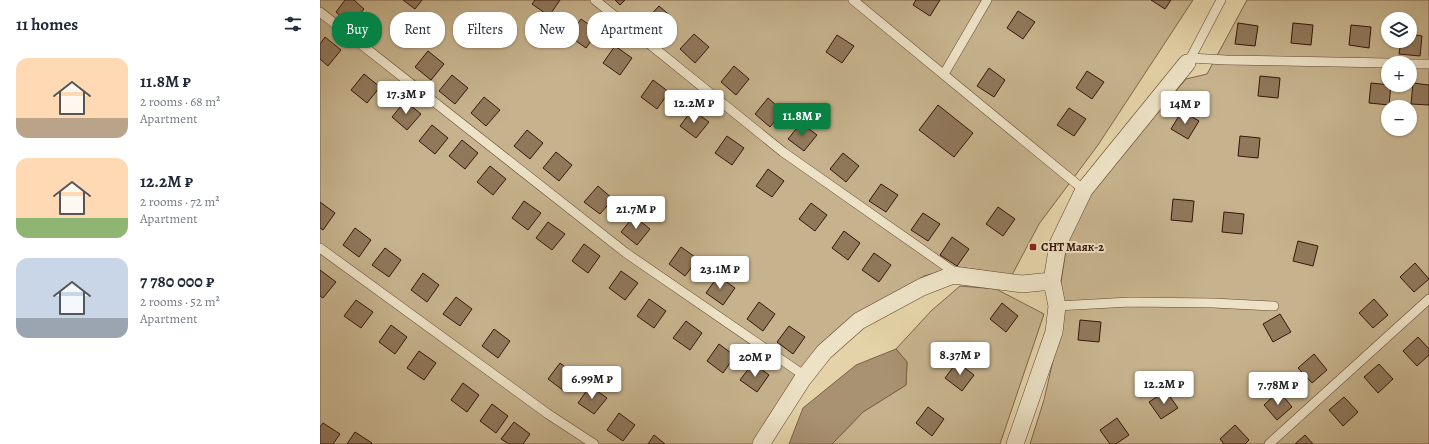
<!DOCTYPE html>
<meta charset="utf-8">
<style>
body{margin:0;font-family:Alegreya,serif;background:#f2f2f3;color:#1f2937;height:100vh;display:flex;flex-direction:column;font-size:15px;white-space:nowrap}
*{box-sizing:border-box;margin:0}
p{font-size:13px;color:#747a83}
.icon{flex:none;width:22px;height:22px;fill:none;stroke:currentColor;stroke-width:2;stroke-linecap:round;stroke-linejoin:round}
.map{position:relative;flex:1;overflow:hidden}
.sheet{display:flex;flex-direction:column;background:#fff;width:320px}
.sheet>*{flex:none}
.banner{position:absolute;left:12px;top:12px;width:380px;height:36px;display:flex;gap:8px}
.controls{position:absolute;left:1061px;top:12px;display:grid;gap:8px}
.controls a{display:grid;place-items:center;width:36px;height:36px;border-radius:50%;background:#fff;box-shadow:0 1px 3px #0004;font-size:20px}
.price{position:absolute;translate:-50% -34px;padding:0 9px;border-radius:4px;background:#fff;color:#222;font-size:13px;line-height:26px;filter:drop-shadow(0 1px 2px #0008)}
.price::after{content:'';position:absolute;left:50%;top:24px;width:12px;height:9px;margin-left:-6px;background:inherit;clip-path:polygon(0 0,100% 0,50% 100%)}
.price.selected{background:#0b8043;color:#fff}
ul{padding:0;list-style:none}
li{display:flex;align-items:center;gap:12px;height:100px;padding:0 16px}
li span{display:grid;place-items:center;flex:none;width:112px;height:80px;border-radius:12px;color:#555}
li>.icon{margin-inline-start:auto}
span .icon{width:48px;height:48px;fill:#fffc;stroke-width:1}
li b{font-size:17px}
h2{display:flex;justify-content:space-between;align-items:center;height:48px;padding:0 16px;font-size:17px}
.pill{padding:0 14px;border-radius:16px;background:#fff;box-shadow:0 1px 3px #0004;font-size:14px;line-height:36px}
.pill.selected{background:#0b8043;color:#fff}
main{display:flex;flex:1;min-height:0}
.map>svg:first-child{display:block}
</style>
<main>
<section class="sheet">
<h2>11 homes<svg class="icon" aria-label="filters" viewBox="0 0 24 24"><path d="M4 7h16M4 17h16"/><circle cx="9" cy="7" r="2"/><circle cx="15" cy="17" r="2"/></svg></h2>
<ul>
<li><span style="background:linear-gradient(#ffd9b3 75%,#b9a48a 0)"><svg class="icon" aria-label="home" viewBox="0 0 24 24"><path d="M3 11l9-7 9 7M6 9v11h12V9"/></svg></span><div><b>11.8M ₽</b><p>2 rooms · 68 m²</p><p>Apartment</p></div></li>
<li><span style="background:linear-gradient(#ffd9b3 75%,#8fb573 0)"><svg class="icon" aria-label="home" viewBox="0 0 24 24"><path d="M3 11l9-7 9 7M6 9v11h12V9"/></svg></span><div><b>12.2M ₽</b><p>2 rooms · 72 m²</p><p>Apartment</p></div></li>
<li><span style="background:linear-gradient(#c9d6e8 75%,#9aa5b1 0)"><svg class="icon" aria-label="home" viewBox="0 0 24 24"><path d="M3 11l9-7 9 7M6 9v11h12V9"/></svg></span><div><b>7 780 000 ₽</b><p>2 rooms · 52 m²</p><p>Apartment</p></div></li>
</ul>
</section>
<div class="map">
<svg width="1109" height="444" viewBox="0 0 1109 444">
<rect width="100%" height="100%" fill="#e4d3a8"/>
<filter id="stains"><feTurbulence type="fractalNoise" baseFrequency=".005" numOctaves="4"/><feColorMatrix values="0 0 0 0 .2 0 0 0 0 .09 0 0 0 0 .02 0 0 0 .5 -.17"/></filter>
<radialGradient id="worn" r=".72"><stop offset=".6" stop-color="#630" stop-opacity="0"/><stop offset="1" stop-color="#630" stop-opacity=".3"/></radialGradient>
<path fill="#c6b38d" stroke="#7e644a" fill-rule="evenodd" d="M0 0H873L778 145 719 224 692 275 638 267 604 276 520 329 435 444H0Z
M927 0H1109V444H710L724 400 742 321 741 282 748 237 772 190 866 79 887 74ZM1068 19H1090V41H1068ZM1068 63H1090V85H1068ZM1068 107H1090V129H1068Z
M640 286 676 289 724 314 680 444H512L543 412 586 385 587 362 576 349 611 311Z"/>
<path fill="#a99272" stroke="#7b6048" d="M576 349 587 362 586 385 543 412 512 444H469L483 408 536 365Z"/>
<path fill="#90785b" stroke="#361508" d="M25 0H34L44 9 31 25 16 12Z
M83 0H102L95 9Z
M215 0H240L229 16 212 4Z
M295 0H305L300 5Z
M596 0H620L610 16 593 5Z
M831 0H851L845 9Z
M339 6 354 19 340 35 325 21Z
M698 11 715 22 703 39 687 28Z
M261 19 278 31 266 48 249 36Z
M918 23 938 26 935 46 915 44Z
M973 23 993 25 991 45 971 43Z
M1031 25 1051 27 1049 48 1029 45Z
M374 34 389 47 375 63 360 49Z
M1090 34 1102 36 1100 56 1079 54 1081 41H1090Z
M517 35 534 46 522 63 506 52Z
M5 37 21 50 8 66 0 59V44Z
M295 46 312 58 300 75 283 63Z
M108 51 124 64 111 80 95 67Z
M414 66 429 79 416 95 401 82Z
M669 68 685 80 674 97 657 86Z
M767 71 784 82 772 99 756 88Z
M44 74 60 87 47 103 31 90Z
M132 75 148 88 135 104 119 91Z
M940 76 960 78 958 98 938 96Z
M333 80 349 92 337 109 321 97Z
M1051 83 1071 85 1069 105 1049 103Z
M1093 83 1109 85V105L1091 104Z
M164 97 180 110 166 126 151 113Z
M448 98 463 111 450 127 435 114Z
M85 101 101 114 87 130 72 117Z
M618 105 653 133 634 157 599 130Z
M749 108 766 119 754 136 737 125Z
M372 110 389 122 376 138 360 126Z
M862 111 879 121 868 139 851 129Z
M481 123 497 135 484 151 468 139Z
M112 125 128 138 115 154 99 141Z
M207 130 223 143 210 159 194 146Z
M407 136 424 148 412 165 395 153Z
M920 136 940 138 938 158 918 156Z
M142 140 158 153 145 169 129 156Z
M236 152 252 165 239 181 223 168Z
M523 153 539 166 526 182 510 169Z
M170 166 186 179 173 195 157 182Z
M448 169 464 181 452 197 436 186Z
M561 184 578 195 566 212 549 201Z
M278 186 293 199 280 214 264 202Z
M853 199 874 201 872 222 851 220Z
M204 201 221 213 208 230 192 218Z
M0 202 15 213 3 230 0 228Z
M491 203 507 215 495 231 479 219Z
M678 207 695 219 683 236 666 224Z
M904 212 924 214 922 234 902 232Z
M603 213 620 224 608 241 591 230Z
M314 216 330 229 317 245 301 232Z
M228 222 245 234 232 250 216 238Z
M35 228 51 240 39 257 23 245Z
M524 231 540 243 528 260 512 248Z
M632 237 649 249 637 266 620 255Z
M978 241 998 246 993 266 973 261Z
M264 244 280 256 268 273 252 261Z
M361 247 378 259 365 276 349 264Z
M65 248 81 260 69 277 52 265Z
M554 253 571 265 559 282 542 270Z
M1095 263 1109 279 1094 292 1080 277Z
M0 270 16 282 3 298 0 296Z
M301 271 318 283 305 300 289 288Z
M103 273 119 285 107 302 91 290Z
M398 276 415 288 403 305 386 293Z
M136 297 152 309 140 326 123 314Z
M329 299 346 311 334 328 317 316Z
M1054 299 1068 315 1053 328 1039 313Z
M36 300 53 312 41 328 24 316Z
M439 302 455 314 443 331 427 319Z
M682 303 698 316 686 332 670 319Z
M960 314 971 332 953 342 943 324Z
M760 320 781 322 779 342 758 340Z
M366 321 382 333 370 350 353 338Z
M71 325 87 337 75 354 59 342Z
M469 326 485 337 473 354 457 342Z
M174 329 190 341 178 358 162 346Z
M1098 337 1109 349V355L1097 366 1083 351Z
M399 344 415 356 403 373 387 361Z
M99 351 116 363 104 380 87 368Z
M994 354 1007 370 992 383 978 368Z
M637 362 654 375 642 391 625 378Z
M240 363 256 375 244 391 228 379Z
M433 363 449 375 437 392 420 380Z
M1059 364 1073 379 1058 393 1044 377Z
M143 383 159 395 147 412 131 400Z
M270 386 287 398 274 414 258 403Z
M846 391 858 408 841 419 829 402Z
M959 391 972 407 957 420 944 405Z
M1024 397 1038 412 1023 426 1009 410Z
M172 404 188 416 176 433 160 421Z
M608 407 624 419 612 436 596 423Z
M299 413 315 425 303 441 287 430Z
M797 418 809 435 796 444H790L780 430Z
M194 422 210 434 203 444H189L181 439Z
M3 423 20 434 13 444H0V427Z
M915 425 929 440 925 444H904L900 439Z
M35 432 52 443 51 444H27Z
M334 435 345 444H328Z
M985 435 993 444H975Z"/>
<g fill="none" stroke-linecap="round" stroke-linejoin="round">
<g stroke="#624430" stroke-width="10">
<path id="service" d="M275 0 463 152 637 274
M533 0 764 190
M0 12 306 253 485 376
M870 58 906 60 1068 63
M868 63 901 0
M1090 64H1109
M624 74 667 0
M0 248 228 414 274 444
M737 306 810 302 893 303 954 306
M949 444 1109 299"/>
</g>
<g stroke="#624430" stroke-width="18">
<path id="minor" d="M441 444 482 380 504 352 539 321 602 287 633 275 702 284 732 281
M695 444 734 332 737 306 732 281 738 244 764 190 867 63"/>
</g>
<use href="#service" stroke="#ede2c6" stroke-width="9"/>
<use href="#minor" stroke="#ede2c6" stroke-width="17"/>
</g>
<rect fill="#8f2418" stroke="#ede2c6" stroke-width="1.5" x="709" y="243" width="8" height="8" rx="2"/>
<g text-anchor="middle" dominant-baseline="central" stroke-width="4" stroke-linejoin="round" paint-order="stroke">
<g font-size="12" font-weight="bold" fill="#361508" stroke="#ede2c6" text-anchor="start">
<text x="721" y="247">СНТ Маяк-2</text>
</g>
</g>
<rect width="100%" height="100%" filter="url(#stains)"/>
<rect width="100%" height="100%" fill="url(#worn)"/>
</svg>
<div class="controls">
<a><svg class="icon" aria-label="layers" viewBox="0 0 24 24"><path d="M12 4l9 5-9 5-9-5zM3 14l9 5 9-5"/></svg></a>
<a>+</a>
<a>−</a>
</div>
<b class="price" style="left:86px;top:115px">17.3M ₽</b>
<b class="price" style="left:374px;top:124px">12.2M ₽</b>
<b class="price" style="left:865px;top:125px">14M ₽</b>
<b class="price selected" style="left:482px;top:137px">11.8M ₽</b>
<b class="price" style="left:316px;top:230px">21.7M ₽</b>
<b class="price" style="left:400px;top:290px">23.1M ₽</b>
<b class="price" style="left:640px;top:376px">8.37M ₽</b>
<b class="price" style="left:435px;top:378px">20M ₽</b>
<b class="price" style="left:272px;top:400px">6.99M ₽</b>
<b class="price" style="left:844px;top:405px">12.2M ₽</b>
<b class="price" style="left:958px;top:406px">7.78M ₽</b>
<div class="banner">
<a class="pill selected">Buy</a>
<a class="pill">Rent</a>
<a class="pill">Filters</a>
<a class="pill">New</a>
<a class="pill">Apartment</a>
</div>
</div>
</main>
